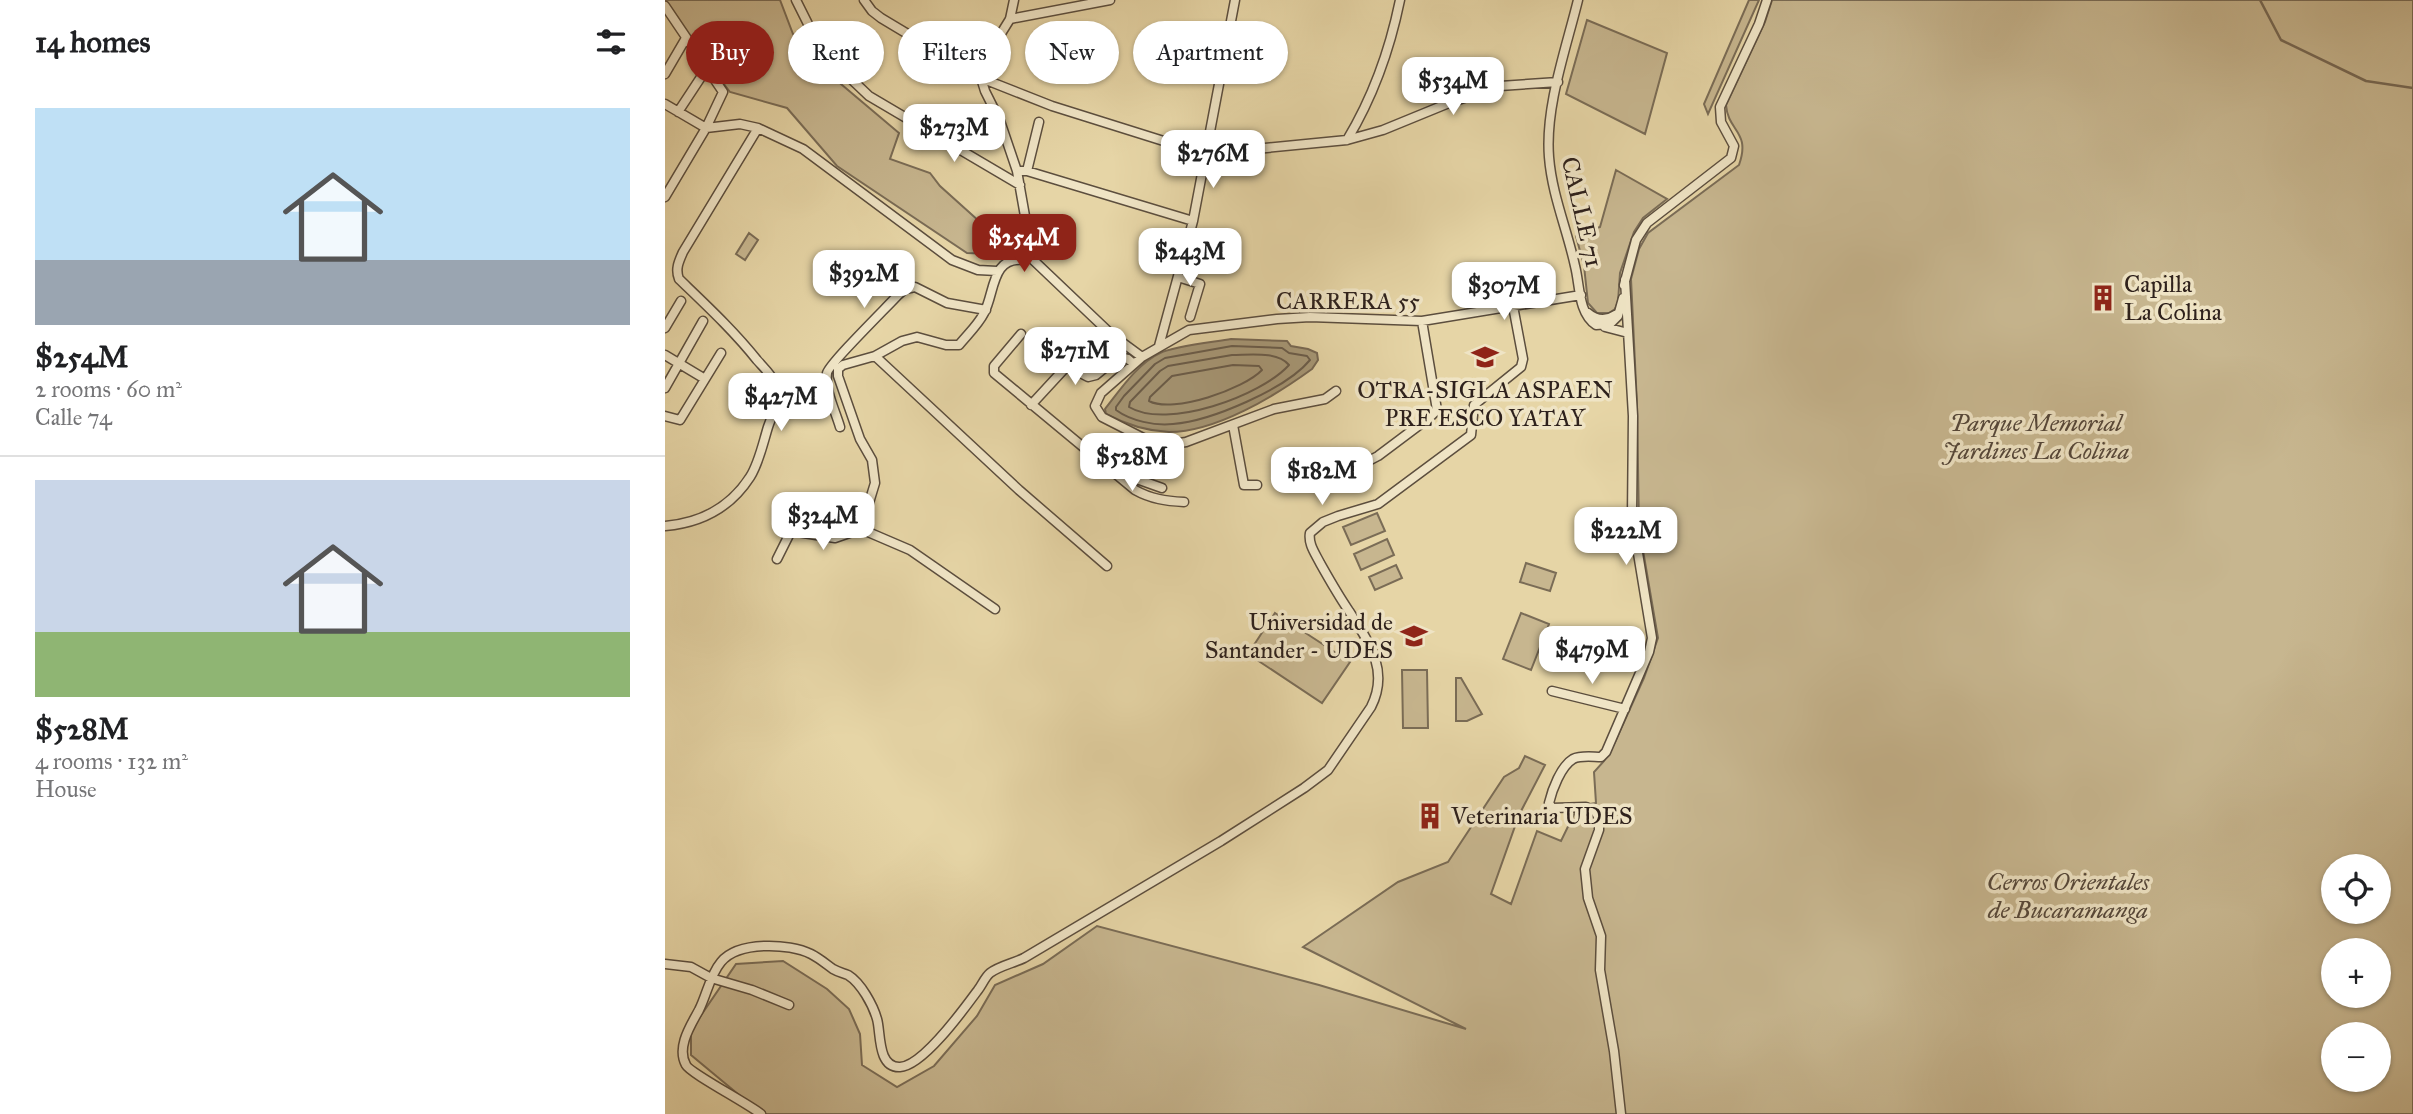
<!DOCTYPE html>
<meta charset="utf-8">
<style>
body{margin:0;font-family:"IM FELL Great Primer",serif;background:#f6f6f6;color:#202124;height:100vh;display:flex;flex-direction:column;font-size:26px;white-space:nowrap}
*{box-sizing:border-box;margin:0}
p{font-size:23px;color:#757577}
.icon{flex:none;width:38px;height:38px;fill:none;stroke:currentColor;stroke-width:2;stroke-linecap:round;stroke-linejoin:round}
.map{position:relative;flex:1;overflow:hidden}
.sheet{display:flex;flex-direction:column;background:#fff;width:665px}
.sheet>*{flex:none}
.guide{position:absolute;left:21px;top:21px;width:665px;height:63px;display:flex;gap:14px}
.controls{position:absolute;left:1656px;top:854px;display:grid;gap:14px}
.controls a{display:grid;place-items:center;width:70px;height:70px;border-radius:50%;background:#fff;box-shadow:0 2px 5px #0004;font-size:35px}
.price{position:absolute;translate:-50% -60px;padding:0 16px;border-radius:14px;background:#fff;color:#222;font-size:23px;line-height:46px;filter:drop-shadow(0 2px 4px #0008)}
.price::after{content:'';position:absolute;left:50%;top:42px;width:21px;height:16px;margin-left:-10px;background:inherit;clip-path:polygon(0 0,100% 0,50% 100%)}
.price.on{background:#8f2418;color:#fff}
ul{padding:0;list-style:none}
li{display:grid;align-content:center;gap:14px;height:371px;padding:0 35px}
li+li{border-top:2px solid #e0e0e0}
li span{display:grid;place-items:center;height:217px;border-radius:0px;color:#555}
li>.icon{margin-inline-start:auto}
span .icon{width:126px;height:126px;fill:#fffc;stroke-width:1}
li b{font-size:30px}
h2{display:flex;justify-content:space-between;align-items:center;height:84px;padding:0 35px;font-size:30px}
.pill{padding:0 24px;border-radius:32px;background:#fff;box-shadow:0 2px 5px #0004;font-size:24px;line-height:63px}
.pill.on{background:#8f2418;color:#fff}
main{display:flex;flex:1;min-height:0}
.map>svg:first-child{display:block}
</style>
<main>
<section class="sheet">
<h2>14 homes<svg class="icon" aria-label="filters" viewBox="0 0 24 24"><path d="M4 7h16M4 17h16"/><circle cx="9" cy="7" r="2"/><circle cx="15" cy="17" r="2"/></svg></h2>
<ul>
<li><span style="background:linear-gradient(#bfe0f5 70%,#9aa5b1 0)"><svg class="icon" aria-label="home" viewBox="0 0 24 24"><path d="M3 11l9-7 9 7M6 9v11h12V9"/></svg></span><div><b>$254M</b><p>2 rooms · 60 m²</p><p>Calle 74</p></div></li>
<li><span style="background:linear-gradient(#c9d6e8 70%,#8fb573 0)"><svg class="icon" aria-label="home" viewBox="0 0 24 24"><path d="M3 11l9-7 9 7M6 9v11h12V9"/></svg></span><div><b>$528M</b><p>4 rooms · 132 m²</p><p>House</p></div></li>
</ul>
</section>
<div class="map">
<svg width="1748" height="1114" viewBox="0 0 1748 1114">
<rect width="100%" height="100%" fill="#e6d5a6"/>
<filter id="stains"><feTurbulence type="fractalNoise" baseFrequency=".00286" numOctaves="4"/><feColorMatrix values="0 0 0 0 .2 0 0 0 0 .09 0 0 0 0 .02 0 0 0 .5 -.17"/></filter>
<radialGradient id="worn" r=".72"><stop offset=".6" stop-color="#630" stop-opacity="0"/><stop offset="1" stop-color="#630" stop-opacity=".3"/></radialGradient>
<path fill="#c7b68f" stroke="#7a6c56" stroke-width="2" fill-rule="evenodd" d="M0 0H115L128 34 157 68 234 133 225 159 265 173 275 186 344 248 327 254 302 253 172 166 122 108 65 92 2 9Z
M1084 0H1094L1043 114 1039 104Z
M1107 0H1748V1114H97L26 1055V1030L71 964 118 961 162 989 184 1009 195 1034 197 1065 232 1087 269 1066 312 1016 330 985 378 964 432 926 654 985 801 1029 638 947 733 882 783 862 839 777 854 768 860 756 880 765 854 815 826 894 846 904 872 831 896 841 913 806 931 803 929 772 939 761 950 742 979 678 993 638 974 527 972 405 966 279 974 249 983 233 1074 165C1086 131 1063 132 1061 105L1100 22ZM1668 866H1713V912H1668ZM1668 950H1713V996H1668ZM1668 1034H1713V1080H1668Z
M922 20 1002 53 980 134 901 94Z
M951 170 1002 199 978 218 969 232 955 273 953 302 950 309 944 313H932L923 303 919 266 911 236 935 227Z
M84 233 93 240 80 260 71 254Z
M712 513 720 531 686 545 678 527Z
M722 539 729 555 696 570 689 554Z
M861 563 891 573 885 591 855 582Z
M731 565 737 578 710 590 704 577Z
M610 613 685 662 657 703 583 654Z
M856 613 884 624 866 670 838 659Z
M737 670H762L763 728H738Z
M791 678H796L817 714 802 721H791Z"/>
<path fill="#a79877" stroke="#776853" stroke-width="2" d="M566 339 622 341 626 346 643 349 652 353 653 360 647 369C610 396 551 432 504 432 481 431 460 424 441 414L440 409C455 390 473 363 495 353 509 346 549 342 566 339Z"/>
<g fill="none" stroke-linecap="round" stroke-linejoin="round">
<path stroke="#6a5c4a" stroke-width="2" d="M567 346 617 348 624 353 642 356 645 360C621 389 546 421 508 424 490 426 466 421 451 410V407L459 396 490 364 500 358Z
M567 355C585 355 612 351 624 365 596 396 502 430 464 407L465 402 495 371 503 366Z
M568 365 594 366 597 370C579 389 508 414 484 401L485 397 507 376Z"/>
<path stroke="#776853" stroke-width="2.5" d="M1595 0 1616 40 1701 81 1748 88"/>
<g stroke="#5c4e3e" stroke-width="11">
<path id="minor" d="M131 0 150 38 184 77 204 96 355 185
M199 0 207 11 216 18 316 78 387 106 540 154 682 140 718 130 784 103 835 86 893 82
M349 0 345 19 332 40 316 78 320 91 335 121 352 171 366 250 364 256
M913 0C901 49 880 107 884 157 887 195 902 229 910 266 915 285 913 313 931 325L945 324 953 316 958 298
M0 6 58 92 41 128 0 197
M345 19 445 0
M0 74 21 38
M0 104 41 128 75 124 93 128 138 149 287 260 313 270 332 271
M13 112 42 68
M682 140C708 97 725 49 735 0
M352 171H362L528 221
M362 171 374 122
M364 256 447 335 477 357
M222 264 246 288
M513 277 535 284 525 317
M959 285 971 240 982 223 1066 158 1069 146 1056 122 1055 107 1094 24 1102 0
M923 313C931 320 941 321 950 315
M940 327 963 333
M0 328 16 301
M356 334 329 366V373L470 490C486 499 501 501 519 502
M494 346 528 221 570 0
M0 355 40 379
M210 356 354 490 442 566
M0 388 38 321
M671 391 660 399 609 409 521 442 502 445 488 443 437 417 430 406 436 393 477 357 524 330 612 319 645 317 757 321 916 295
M366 405 402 366 423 377 431 375 453 357 463 359 469 364
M0 416 15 420 56 353
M568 425 579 485H592
M175 427C170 410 160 391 162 373 163 365 223 306 233 295L240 289 250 287 282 303 321 310
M452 472 497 488
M617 482 694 466 713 456 765 417 772 410 757 321
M0 526C35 523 65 508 85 477 94 463 98 443 103 427 107 415 116 398 111 385 108 376 99 368 92 360 69 331 41 305 14 279 10 269 14 261 18 252L93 128
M196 529 210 483 207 460 195 439 173 376V369L178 365 210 356 237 341 252 337 281 345H294C302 335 313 325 319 313 330 293 326 256 359 260L364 256
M112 559 126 531 170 538 196 529 245 550 330 609
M887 691 960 709
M0 964 26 967 46 978 87 990 124 1005
M96 1114C82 1103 25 1073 21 1065 11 1047 26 1025 34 1010 42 994 45 975 56 962 73 941 124 943 146 954 154 958 161 964 168 969 173 972 178 973 183 975 196 983 208 1005 212 1019 216 1032 212 1068 235 1067 258 1066 299 1009 313 990 317 985 320 977 325 973 334 966 349 963 359 958L556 841 639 788 663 770 706 707C725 670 703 641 684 611 673 595 664 579 655 563 650 553 643 544 645 533L658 522 673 516 713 504 806 435 809 405 856 367 858 359 848 306
M956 1114 949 1051 935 970 936 936 923 898 920 869 934 830V818L930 811 921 807 887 808 884 803C887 790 896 766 908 759 916 755 928 757 936 757L941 752 984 652 987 638 967 517 968 416 960 280"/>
</g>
<use href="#minor" stroke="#efe4c5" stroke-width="8"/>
</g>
<defs>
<g id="building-bare" transform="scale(2.1)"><path d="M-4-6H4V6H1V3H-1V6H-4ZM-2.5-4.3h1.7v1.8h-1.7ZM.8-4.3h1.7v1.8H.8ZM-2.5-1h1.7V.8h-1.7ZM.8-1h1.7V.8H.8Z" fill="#8f2418" stroke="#efe4c5" stroke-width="2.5" paint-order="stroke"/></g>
<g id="school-bare" transform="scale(2.1)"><path d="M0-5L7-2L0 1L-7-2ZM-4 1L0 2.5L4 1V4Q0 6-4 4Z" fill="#8f2418" stroke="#efe4c5" stroke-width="2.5" paint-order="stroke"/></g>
<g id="university-bare" transform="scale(2.1)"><path d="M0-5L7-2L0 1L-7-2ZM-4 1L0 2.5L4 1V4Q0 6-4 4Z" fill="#8f2418" stroke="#efe4c5" stroke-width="2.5" paint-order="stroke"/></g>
</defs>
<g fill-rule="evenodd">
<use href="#building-bare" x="1438" y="298"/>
<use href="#school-bare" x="820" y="357"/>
<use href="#university-bare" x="749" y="636"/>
<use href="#building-bare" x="765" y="816"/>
</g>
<g text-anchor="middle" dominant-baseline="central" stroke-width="7" stroke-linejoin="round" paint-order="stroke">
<g font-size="24" fill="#2e211c" stroke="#efe4c5">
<text transform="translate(917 212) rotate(77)">CALLE 71</text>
<text x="683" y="301">CARRERA 55</text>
</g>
<g font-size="24" fill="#2e211c" stroke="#efe4c5" text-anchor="start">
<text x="1459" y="284">Capilla<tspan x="1459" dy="28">La Colina</tspan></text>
<text x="820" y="390" text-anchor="middle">OTRA-SIGLA ASPAEN<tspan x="820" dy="28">PRE ESCO YATAY</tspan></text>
<text x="728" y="622" text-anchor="end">Universidad de<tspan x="728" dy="28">Santander - UDES</tspan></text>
<text x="786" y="816">Veterinaria UDES</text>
</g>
<g font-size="24" font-style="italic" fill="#544639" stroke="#efe4c5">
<text x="1371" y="423">Parque Memorial<tspan x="1371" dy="28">Jardines La Colina</tspan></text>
<text x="1403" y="882">Cerros Orientales<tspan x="1403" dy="28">de Bucaramanga</tspan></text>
</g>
</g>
<rect width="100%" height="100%" filter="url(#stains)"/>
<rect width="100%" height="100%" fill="url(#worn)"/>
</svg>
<div class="controls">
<a><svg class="icon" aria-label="locate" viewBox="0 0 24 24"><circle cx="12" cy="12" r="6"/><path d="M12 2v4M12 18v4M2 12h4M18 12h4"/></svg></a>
<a>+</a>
<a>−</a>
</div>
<b class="price" style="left:788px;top:117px">$534M</b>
<b class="price" style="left:289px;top:164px">$273M</b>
<b class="price" style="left:548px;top:190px">$276M</b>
<b class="price on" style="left:359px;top:274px">$254M</b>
<b class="price" style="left:525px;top:288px">$243M</b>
<b class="price" style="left:199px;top:310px">$392M</b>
<b class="price" style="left:839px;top:322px">$307M</b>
<b class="price" style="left:410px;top:387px">$271M</b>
<b class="price" style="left:116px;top:433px">$427M</b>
<b class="price" style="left:467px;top:493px">$528M</b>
<b class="price" style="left:657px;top:507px">$182M</b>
<b class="price" style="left:158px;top:552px">$324M</b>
<b class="price" style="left:961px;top:567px">$222M</b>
<b class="price" style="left:927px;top:686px">$479M</b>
<div class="guide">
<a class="pill on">Buy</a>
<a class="pill">Rent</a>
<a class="pill">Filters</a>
<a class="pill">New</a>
<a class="pill">Apartment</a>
</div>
</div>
</main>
